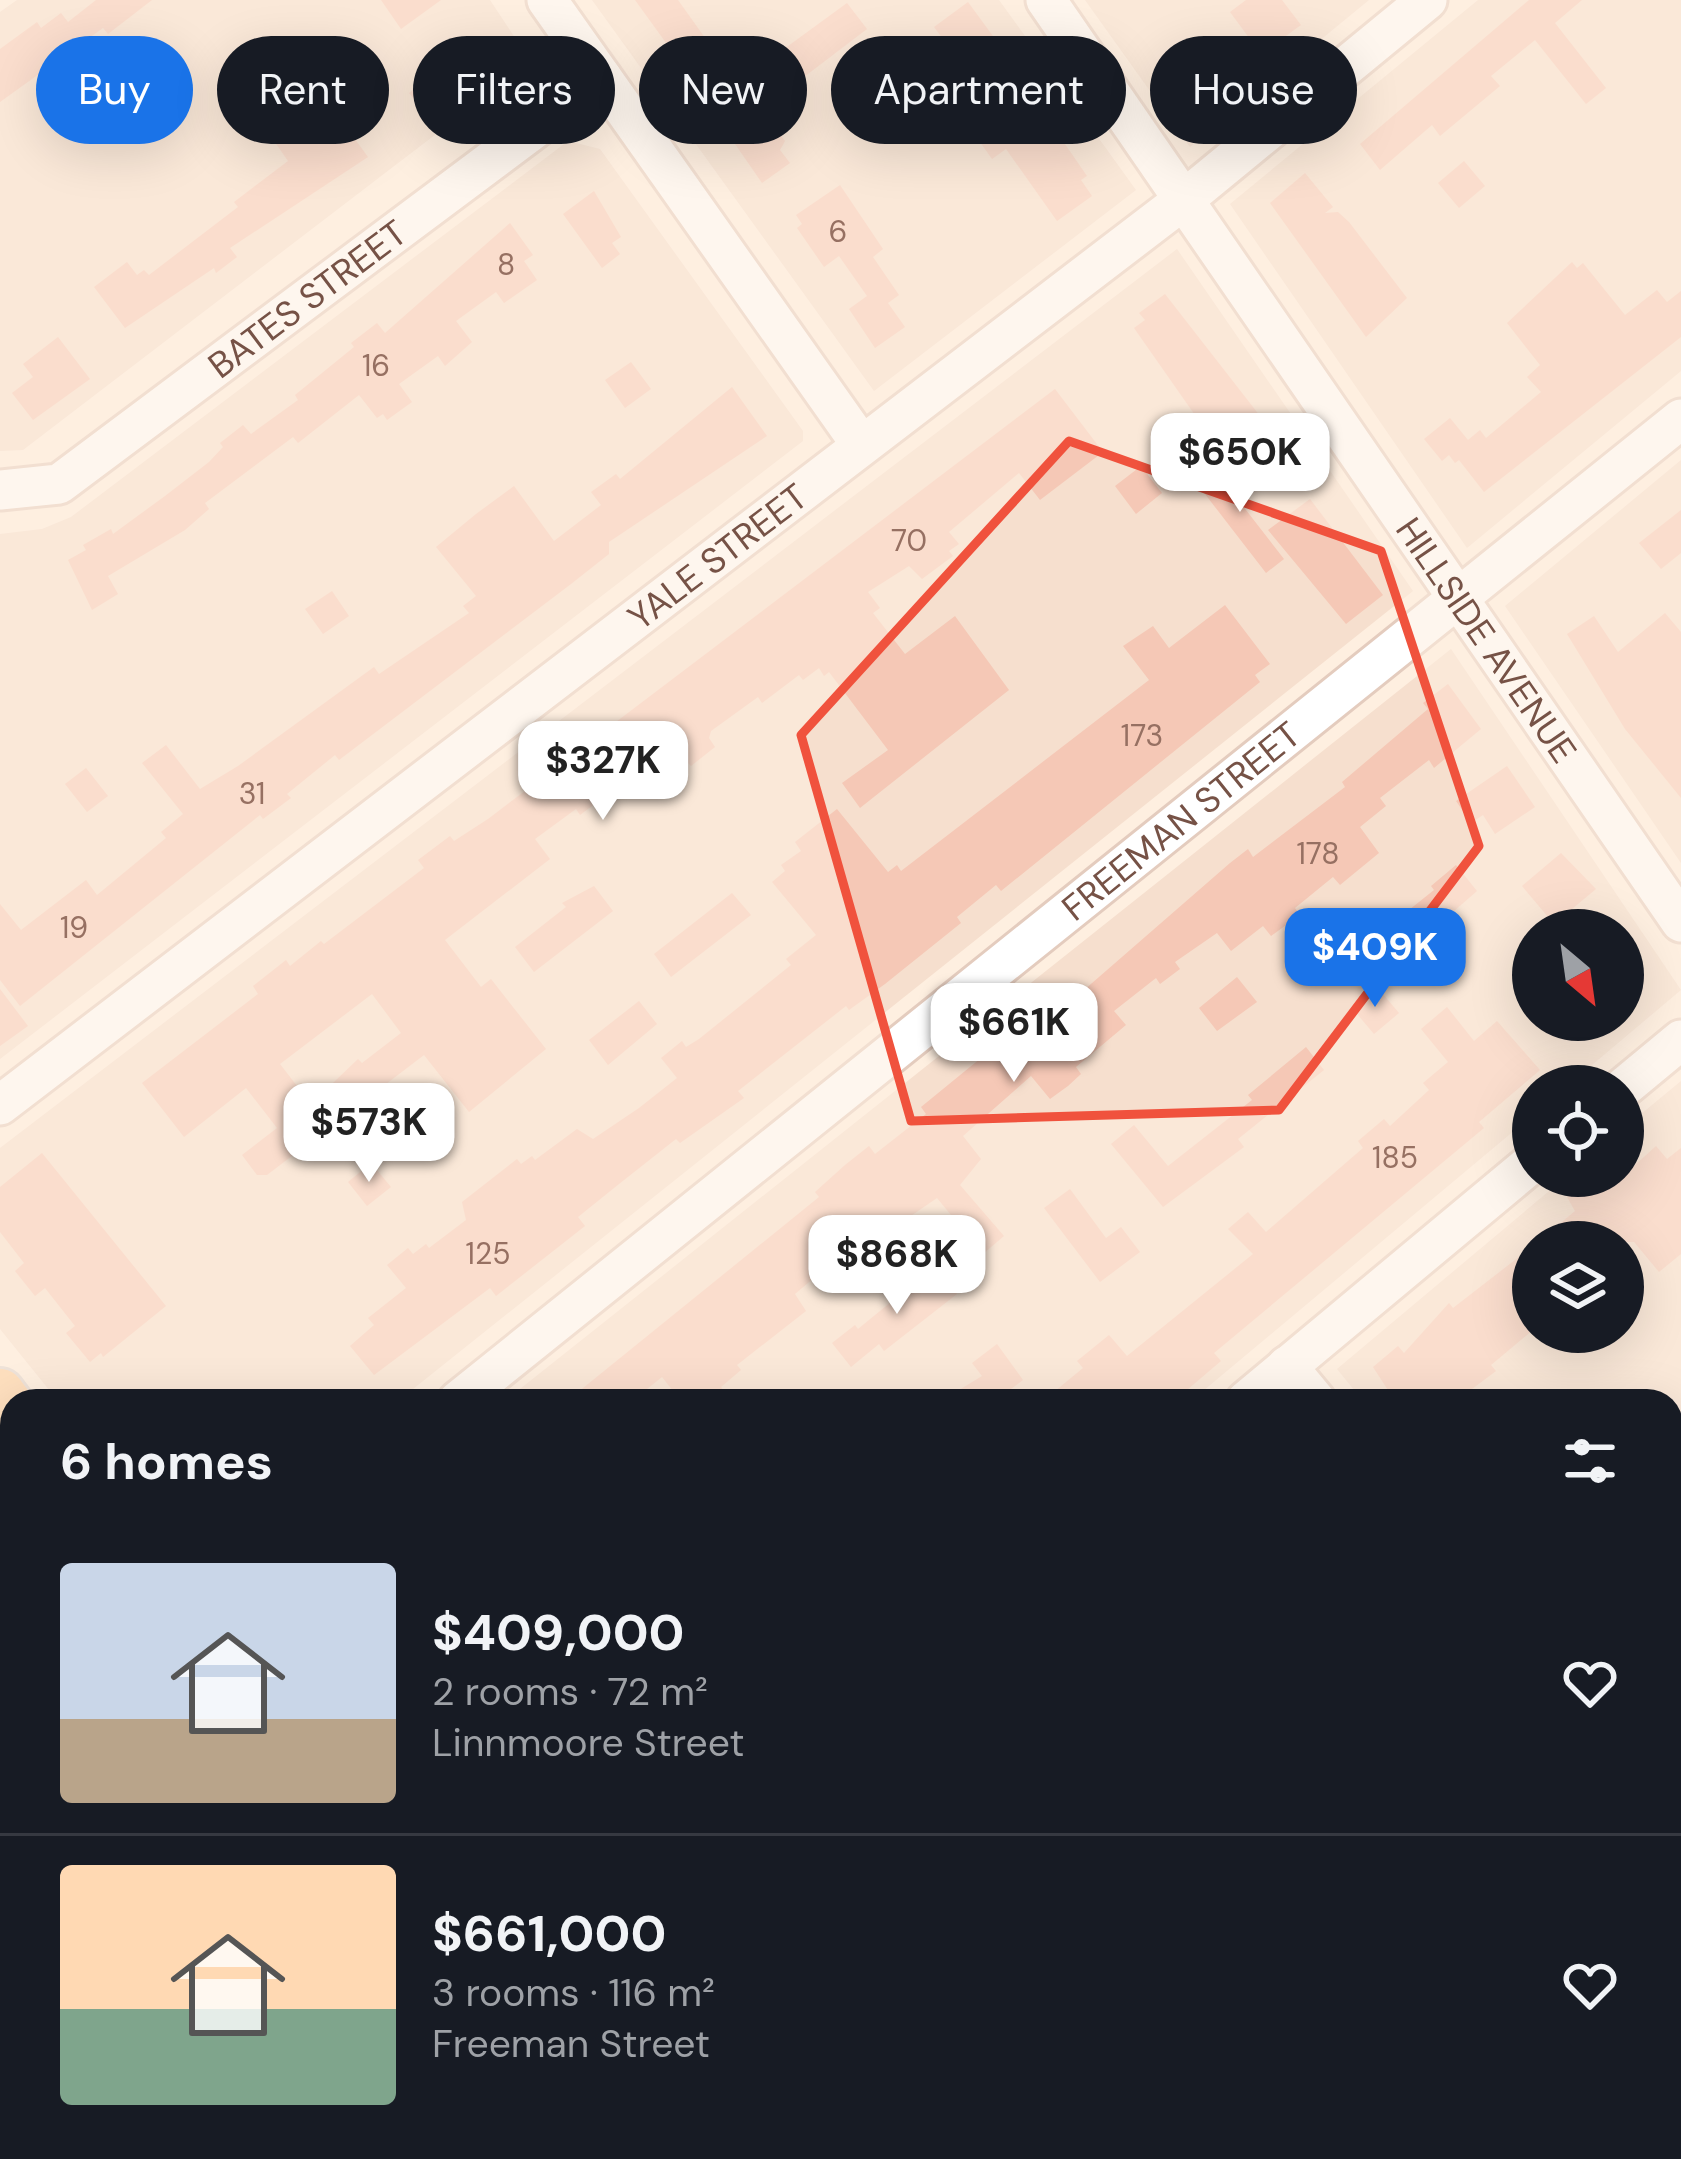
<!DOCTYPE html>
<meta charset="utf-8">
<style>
body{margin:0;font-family:"DM Sans",sans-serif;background:#242831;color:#f1f3f6;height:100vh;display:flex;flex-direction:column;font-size:45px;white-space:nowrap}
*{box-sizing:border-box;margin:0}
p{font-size:39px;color:#9ea1a6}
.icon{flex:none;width:66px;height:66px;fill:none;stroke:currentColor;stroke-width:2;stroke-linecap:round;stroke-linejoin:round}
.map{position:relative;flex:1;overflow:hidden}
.panel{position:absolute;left:0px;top:1389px;width:1683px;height:771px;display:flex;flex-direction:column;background:#171b24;border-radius:36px 36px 0 0;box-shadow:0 12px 48px #0002}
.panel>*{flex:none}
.guide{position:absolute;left:36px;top:36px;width:1611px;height:108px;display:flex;gap:24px}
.needle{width:78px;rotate:151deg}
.tools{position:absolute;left:1512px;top:909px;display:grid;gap:24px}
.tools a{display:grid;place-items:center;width:132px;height:132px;border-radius:50%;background:#171b24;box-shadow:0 12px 48px #0002;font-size:60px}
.price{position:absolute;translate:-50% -102px;padding:0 27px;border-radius:24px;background:#fff;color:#222;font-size:39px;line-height:78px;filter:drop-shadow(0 3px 6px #0008)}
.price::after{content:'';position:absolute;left:50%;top:72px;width:36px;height:27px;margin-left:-18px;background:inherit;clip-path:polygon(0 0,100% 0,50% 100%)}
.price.selected{background:#1a73e8;color:#fff}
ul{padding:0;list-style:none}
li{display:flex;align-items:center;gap:36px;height:300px;padding:0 60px}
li+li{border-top:3px solid #363941}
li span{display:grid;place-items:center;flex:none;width:336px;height:240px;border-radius:12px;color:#555}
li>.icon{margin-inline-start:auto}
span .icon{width:144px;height:144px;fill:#fffc;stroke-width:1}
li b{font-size:51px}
h2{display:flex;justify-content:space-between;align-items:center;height:144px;padding:0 60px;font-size:51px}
.pill{padding:0 42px;border-radius:54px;background:#171b24;box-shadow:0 12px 48px #0002;font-size:42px;line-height:108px}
.pill.selected{background:#1a73e8;color:#fff}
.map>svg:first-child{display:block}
</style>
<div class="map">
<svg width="1681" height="2159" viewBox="0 0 1681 2159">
<rect width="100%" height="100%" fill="#feefe0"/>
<path fill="#f6dfce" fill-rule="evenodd" d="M17 0H490L527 56 521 69 23 450 0 451V12Z
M592 0H999L1136 190 874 391Z
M1085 0H1369L1190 147Z
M1478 0H1681V371L1467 548 1230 204Z
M568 141 600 149 803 431V441L0 1059V534L42 529 71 517Z
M1177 249 1413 591 398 1401H58L0 1329V1148Z
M1681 460V863L1505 606Z
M1451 649 1681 990 1567 1086H1533V1115L1191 1401H505ZM1533 930H1623V1020H1533Z
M1681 1081V1792L1671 1779V1401H1363L1337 1369 1567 1176H1623V1129ZM1533 1242H1623V1332H1533Z
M0 1472 12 1488V1754L0 1768Z
M12 1857V2148H334L324 2159H0V1870Z
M1671 1889 1681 1901V2159H1356L1347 2148H1671Z
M428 2148H555L564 2159H418Z
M674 2148H1257L1266 2159H683Z"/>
<path fill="#f5c8b6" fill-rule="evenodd" d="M96 0H152L108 34 103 28 0 102V49L37 22 41 28 61 13 68 22Z
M381 0H441L401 29Z
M635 0H678L733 77 703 99 672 62 677 58Z
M1246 0H1282L1301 25 1261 54 1230 12Z
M1529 0H1582L1555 23 1606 88 1586 104 1535 40 1491 76 1500 86 1440 136 1432 125 1380 170 1360 144Z
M968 2 1001 47 967 71 934 27Z
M847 3 867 29 804 77 784 49Z
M1196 46 1226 86 1198 107 1167 66Z
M465 48 489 79 463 99 460 95 445 107 442 103 427 115 409 93Z
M364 75 379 102 344 124 368 157 230 248 237 257 216 273 214 268 125 328 94 287 127 262 137 275 144 270 149 275 238 207 234 202 288 161 274 141Z
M1018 94 1028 108 1036 102 1087 176 1081 180 1092 196 1057 221 1006 149 992 159 970 128Z
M769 120 785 141 780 150 790 163 762 183 735 144Z
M1464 161 1485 186 1459 208 1438 183Z
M1305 173 1333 207 1325 213 1338 212 1349 222 1407 298 1366 337 1270 203Z
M840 185 883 249 873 257 899 295 888 303 905 327 875 348 849 309 867 296 839 256 824 267 797 228 802 224 796 215Z
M594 191 621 237 612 243 620 254 602 268 563 214Z
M510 223 533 255 524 261 537 280 504 303 496 292 456 321 472 342 445 366 438 356 399 384 412 402 387 420 383 414 377 418 359 395 298 443 293 437 205 503 209 509 185 530 108 576 118 594 92 610 68 560 86 550 83 545 111 529 113 534 165 496 209 462 223 447 220 443 243 425 251 434 298 400 295 395 354 347 351 343 377 323 385 333Z
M1572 262 1577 268 1583 263 1625 315 1657 290 1667 302 1681 291V337L1484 492 1459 460 1455 463 1449 455 1442 461 1424 439 1450 418 1468 440 1480 430 1486 438 1541 392 1527 377 1540 365 1507 323Z
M1165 294 1267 425 1230 454 1201 415 1197 418 1134 328 1145 320 1139 313Z
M58 337 90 379 33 420 12 393 33 377 23 364Z
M631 362 651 389 625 408 605 380Z
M732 387 767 436 609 542V554L571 584 339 760 335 755 287 794 291 798 263 819 260 815 20 1006 0 980V904L21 930 86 880 97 895 166 838 161 832 183 814 142 763 166 745 200 789 238 766 374 667 379 674 469 613 463 606 476 596 436 547 476 514 514 486 554 541 601 505 591 492 616 474 620 479Z
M1055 389 1103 452 1040 500 1019 473 949 532 959 544 949 551 953 556 922 579 909 566 868 592 880 608 873 613 905 654 955 616 1009 690 860 808 842 783 888 750 829 672 824 676 819 668 803 680 799 675 762 703 758 697 711 731 709 738 715 747 691 766 676 751 604 805 600 800 580 815 576 809 535 839 550 859 445 940 481 987 491 979 546 1049 469 1112 424 1055 267 1175H257L242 1155 277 1128 246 1088 184 1137 142 1083 258 994 253 986 286 960 290 966 321 941 324 944 424 868 418 860 450 836 454 841 488 819ZM372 994 401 1033 362 1063 358 1059 311 1104 280 1064Z
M1230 461 1246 482 1232 492 1284 559 1266 573 1198 485Z
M1141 466 1162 493 1136 514 1115 486Z
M1310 499 1383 595 1346 624 1268 530Z
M1681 510V553L1661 569 1639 543Z
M332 591 349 616 323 634 305 609Z
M1225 605 1270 664 1255 675 1260 682 1001 891 996 885 957 917 961 923 885 984 849 1010 846 1006 738 1091 744 1098 680 1143 676 1139 619 1184 578 1217 585 1226 496 1296 490 1288 374 1375 350 1346 374 1325 368 1318 406 1288 387 1265 408 1248 413 1254 426 1244 429 1248 466 1220 462 1202 517 1159 521 1164 532 1156 535 1160 577 1129 593 1139 639 1108 677 1078 661 1058 682 1041 686 1047 699 1039 791 965 786 959 816 935 772 882 785 871 781 865 801 851 795 842 837 809 888 872 897 865 901 871 1149 680 1123 646 1153 626 1169 648Z
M1665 613 1681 632V798L1625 729 1567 634 1594 616 1618 652Z
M1448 684 1481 729 1434 768 1429 760 1380 798 1386 806 1360 827 1379 853 1340 885 1333 877 1295 908 1300 915 1271 936 1263 926 1231 951 1217 933 1175 962 1180 969 1160 984 1156 978 1114 1011 1126 1025 1076 1067 1081 1074 1068 1086 1050 1099 1031 1076 963 1136 981 1159 960 1185 1004 1236 983 1254 937 1198 838 1266 834 1261 795 1294 806 1311 737 1365 741 1370 721 1387 732 1401H681L662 1377 632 1401H567L819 1197 815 1192 845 1165 869 1146 875 1154 926 1114 921 1107 1031 1017 1034 1022 1073 993 1076 997 1230 863 1248 849 1253 857 1345 787 1342 782 1428 709 1423 703Z
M1507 766 1535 807 1495 834 1483 815 1471 823 1456 801Z
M86 768 108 796 87 812 65 784Z
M1561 853 1596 889 1554 924 1522 886Z
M1456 865 1477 891 1390 967 1370 941 1434 890 1431 886Z
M594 886 613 911 534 972 515 947 566 907 562 903Z
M732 893 751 915 671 977 654 954Z
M1237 977 1257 1002 1217 1031 1199 1008Z
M1377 987 1399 1013 1374 1034 1352 1008Z
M0 989 28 1026 0 1046Z
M639 1001 657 1024 608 1065 589 1040Z
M1447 1007 1474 1041 1497 1021 1540 1070 1479 1122 1484 1128 1214 1353 1221 1361 1174 1401H1043L1083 1368 1077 1361 1109 1335 1127 1356 1253 1254 1228 1229 1248 1212 1266 1232 1363 1148 1358 1141 1384 1119 1390 1126 1429 1090 1423 1083 1448 1062 1421 1029Z
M1306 1047 1324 1070 1238 1139 1244 1147 1163 1207 1111 1144 1134 1125 1168 1166 1252 1100 1248 1095Z
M1656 1146 1667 1159 1681 1148V1254L1659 1272 1634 1242H1538L1575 1211 1567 1197 1591 1176H1623Z
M42 1153 166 1306 103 1357 101 1353 90 1362 66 1333 75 1326 45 1288 35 1296 15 1271 24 1263 0 1232V1187Z
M371 1163 391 1187 367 1206 348 1182Z
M1070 1189 1106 1238 1121 1227 1140 1252 1100 1282 1044 1208Z
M1533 1246V1330L1491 1365 1496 1371 1456 1401H1395L1373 1367 1398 1346 1404 1353 1449 1303 1453 1308Z
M936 1265 957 1294 884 1351 879 1344 851 1367 832 1343 855 1325 858 1329Z
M997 1344 1023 1380 995 1401H941L982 1376 972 1363Z"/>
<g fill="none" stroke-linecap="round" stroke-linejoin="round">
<g stroke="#e4ccbe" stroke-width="45">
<g id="minor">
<path d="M547 0 860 443"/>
<path id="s1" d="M1046 0 1681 922"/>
<path id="s2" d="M0 490 59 484 602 78"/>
<path d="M1623 1088 1681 1040"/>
<path id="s3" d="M0 1105 1186 198 1427 0"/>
<path d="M1287 1366 1316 1401"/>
<path id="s4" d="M458 1401 1681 419"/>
<path d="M1246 1401 1533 1162"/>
<path d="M0 1826 12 1813"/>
<path d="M1671 1835 1681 1848"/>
<path d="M1301 2148 1310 2159"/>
<path d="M379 2159 390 2148"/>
</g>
</g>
<g stroke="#dbd2cf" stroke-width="54">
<path id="major" d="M0 1393 12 1409
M614 2148 623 2159"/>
</g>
<use href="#minor" stroke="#fff" stroke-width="39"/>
<use href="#major" stroke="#ffcc95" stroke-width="48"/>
</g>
<path d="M0 0H1681V2159H0ZM1069 441 1381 551 1479 846 1279 1110 911 1121 801 735Z" fill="#feefe0" fill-opacity=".55" fill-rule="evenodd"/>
<path fill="none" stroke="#f0523d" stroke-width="9" stroke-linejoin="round" d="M1069 441 1381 551 1479 846 1279 1110 911 1121 801 735Z"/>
<g text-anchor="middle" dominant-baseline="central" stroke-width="9" stroke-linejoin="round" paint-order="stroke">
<g font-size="30" fill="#967062">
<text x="838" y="231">6</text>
<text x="506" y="264">8</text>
<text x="376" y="365">16</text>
<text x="909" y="540">70</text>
<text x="1142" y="735">173</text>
<text x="252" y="793">31</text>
<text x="1318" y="853">178</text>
<text x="74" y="927">19</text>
<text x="1395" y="1157">185</text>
<text x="488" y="1253">125</text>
</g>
<g font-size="36" fill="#765246" stroke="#fff3e7">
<text stroke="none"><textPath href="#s2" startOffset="369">BATES STREET</textPath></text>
<text stroke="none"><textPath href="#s3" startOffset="903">YALE STREET</textPath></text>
<text stroke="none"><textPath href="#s1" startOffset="777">HILLSIDE AVENUE</textPath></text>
<text stroke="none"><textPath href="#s4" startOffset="927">FREEMAN STREET</textPath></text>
</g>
</g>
</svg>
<div class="tools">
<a><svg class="needle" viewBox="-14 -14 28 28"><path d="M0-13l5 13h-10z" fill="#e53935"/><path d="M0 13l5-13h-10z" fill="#9ea1a6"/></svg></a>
<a><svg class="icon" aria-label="locate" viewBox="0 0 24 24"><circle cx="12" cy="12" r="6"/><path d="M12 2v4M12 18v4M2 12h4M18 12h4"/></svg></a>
<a><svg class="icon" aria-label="layers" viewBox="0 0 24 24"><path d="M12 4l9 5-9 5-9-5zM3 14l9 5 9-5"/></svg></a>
</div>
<b class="price" style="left:1240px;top:515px">$650K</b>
<b class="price" style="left:603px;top:823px">$327K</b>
<b class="price selected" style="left:1375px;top:1010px">$409K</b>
<b class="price" style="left:1014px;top:1085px">$661K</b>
<b class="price" style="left:369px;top:1185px">$573K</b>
<b class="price" style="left:897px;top:1317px">$868K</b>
<div class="guide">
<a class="pill selected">Buy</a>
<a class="pill">Rent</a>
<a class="pill">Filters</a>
<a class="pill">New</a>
<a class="pill">Apartment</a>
<a class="pill">House</a>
</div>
<section class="panel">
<h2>6 homes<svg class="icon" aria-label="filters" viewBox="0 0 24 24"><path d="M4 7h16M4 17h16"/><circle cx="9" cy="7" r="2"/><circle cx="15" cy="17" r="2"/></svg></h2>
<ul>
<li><span style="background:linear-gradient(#c9d6e8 65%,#b9a48a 0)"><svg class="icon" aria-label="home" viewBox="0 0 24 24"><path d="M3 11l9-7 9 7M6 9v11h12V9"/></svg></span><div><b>$409,000</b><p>2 rooms · 72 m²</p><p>Linnmoore Street</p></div><svg class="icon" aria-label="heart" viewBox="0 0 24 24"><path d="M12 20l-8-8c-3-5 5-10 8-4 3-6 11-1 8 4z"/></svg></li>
<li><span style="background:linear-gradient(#ffd9b3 60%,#7fa58c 0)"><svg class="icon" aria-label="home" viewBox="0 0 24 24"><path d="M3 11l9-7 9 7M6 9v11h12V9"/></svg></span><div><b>$661,000</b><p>3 rooms · 116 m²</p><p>Freeman Street</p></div><svg class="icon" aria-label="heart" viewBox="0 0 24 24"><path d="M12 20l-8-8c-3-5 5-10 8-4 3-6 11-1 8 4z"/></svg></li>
</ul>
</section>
</div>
